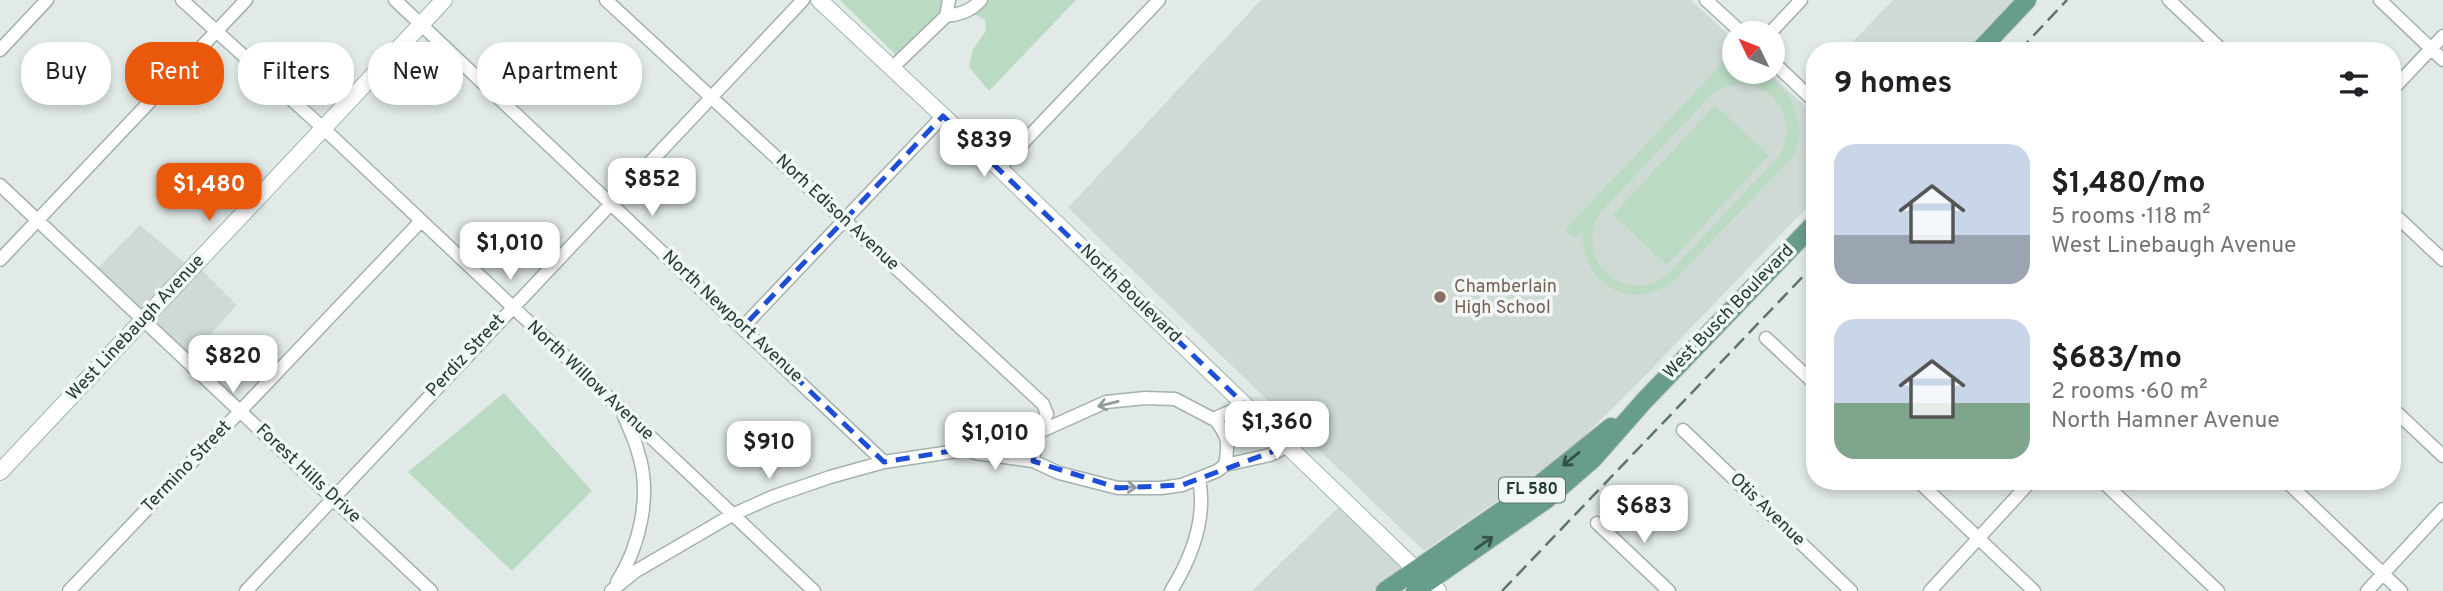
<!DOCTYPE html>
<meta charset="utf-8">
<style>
body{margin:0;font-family:Overpass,sans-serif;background:#f6f6f6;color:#202124;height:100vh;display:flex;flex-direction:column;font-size:26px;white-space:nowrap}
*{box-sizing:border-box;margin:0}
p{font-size:23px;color:#757577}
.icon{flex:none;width:38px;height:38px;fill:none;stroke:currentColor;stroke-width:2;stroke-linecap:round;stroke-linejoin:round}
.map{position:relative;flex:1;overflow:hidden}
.drawer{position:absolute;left:1806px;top:42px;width:595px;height:448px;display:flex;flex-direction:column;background:#fff;border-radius:28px;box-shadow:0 4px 10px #0003}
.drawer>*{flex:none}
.guide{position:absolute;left:21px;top:42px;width:665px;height:63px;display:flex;gap:14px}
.needle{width:46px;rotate:313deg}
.buttons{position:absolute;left:1722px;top:21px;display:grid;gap:14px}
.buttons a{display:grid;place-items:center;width:63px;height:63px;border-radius:50%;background:#fff;box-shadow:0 4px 10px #0003;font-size:35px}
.price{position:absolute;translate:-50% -60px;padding:0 16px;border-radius:14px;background:#fff;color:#222;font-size:23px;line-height:46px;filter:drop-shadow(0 2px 4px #0008)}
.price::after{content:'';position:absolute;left:50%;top:42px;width:21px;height:16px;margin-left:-10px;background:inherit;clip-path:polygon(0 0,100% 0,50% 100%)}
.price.active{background:#ea580c;color:#fff}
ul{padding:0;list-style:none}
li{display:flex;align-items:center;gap:21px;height:175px;padding:0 28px}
li span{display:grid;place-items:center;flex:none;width:196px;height:140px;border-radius:21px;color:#555}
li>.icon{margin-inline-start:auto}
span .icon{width:84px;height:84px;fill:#fffc;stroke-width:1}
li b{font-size:30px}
h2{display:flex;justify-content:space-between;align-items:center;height:84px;padding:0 28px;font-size:30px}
.tag{padding:0 24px;border-radius:28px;background:#fff;box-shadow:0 4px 10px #0003;font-size:24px;line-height:63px}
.tag.active{background:#ea580c;color:#fff}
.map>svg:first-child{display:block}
</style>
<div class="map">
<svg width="2443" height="591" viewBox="0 0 2443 591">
<rect width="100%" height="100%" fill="#e1eae6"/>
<path fill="#cfdad5" d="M1261 0H1691L1734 40V72H1768L1815 115V199L1636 385 1570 450 1424 551 1068 208Z
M1893 0H2014L1966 51H1844Z
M140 225 187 265 143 312 97 269Z
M200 268 237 305 190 357 151 320Z
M1341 505 1406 569 1373 591H1252Z"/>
<path fill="#bbdac3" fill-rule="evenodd" d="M840 0H944L940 13 897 56Z
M988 0H1076L989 91 969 67 973 49 986 31 985 20 974 14Z
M1734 51V71C1741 72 1749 71 1756 73 1792 83 1807 121 1795 154L1672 283C1628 312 1581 283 1583 231L1575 239 1565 230ZM1740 84C1778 85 1798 123 1779 156L1666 276C1622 306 1573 259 1600 213L1713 93 1726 86Z
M1715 105 1769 155 1667 265 1613 215Z
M504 393 592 491 512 571 408 472Z"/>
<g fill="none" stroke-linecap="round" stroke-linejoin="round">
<g stroke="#a4b1ad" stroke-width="15">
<path id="street" d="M182 0 323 128 814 591
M395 0 884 462
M606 0 1043 404 1047 414 1037 433 1033 461
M1706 0 1742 33
M2169 0 2223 51
M2380 0 2443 60
M946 16C961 14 971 11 981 0
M1770 33 1801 0
M0 50 47 0
M1773 62 1815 102
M892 68 946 16 949 0
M2392 90 2443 36
M999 168 1159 0
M0 185 431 591
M2392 212 2443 260
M0 260 246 0
M743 327 943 116
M1766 338 1815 384
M2392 408 2443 456
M1215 419C1229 438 1229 442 1225 465
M1683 430 1851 591
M975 453 1033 461 1059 473 1118 488H1161L1182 485 1217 471 1225 465 1270 455 1288 446
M1918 481 2034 591
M2102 481 2218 591
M2286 481 2401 591
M1597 523 1669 591
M617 582C640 546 652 494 638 452 635 440 629 428 624 416
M69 591 420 222
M246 591 803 0
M611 591 636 571 732 515 772 497 830 477 884 462 1017 442 1106 402 1145 398 1175 399 1213 419 1245 405
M1171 591C1192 557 1207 519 1199 479
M1930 591 2031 481
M2367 591 2443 509"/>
</g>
<g stroke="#a0b5ad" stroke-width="18">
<path id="secondary" d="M819 0 999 168 1438 591
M0 472 444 0"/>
</g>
<g stroke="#bdc4c2" stroke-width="20">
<path id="primary" d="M1979 51 2027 0
M1385 591 1535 488 1611 427
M1415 591 1547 499 1593 459 1644 401 1815 223"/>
</g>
<use href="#street" stroke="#fff" stroke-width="12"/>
<use href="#secondary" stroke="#fff" stroke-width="16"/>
<use href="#primary" stroke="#689d8e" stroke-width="18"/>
<path stroke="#5d756e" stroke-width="2.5" stroke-dasharray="14 7" stroke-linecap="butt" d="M2019 51 2067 0
M1502 591 1815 264"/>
</g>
<defs><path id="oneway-shaft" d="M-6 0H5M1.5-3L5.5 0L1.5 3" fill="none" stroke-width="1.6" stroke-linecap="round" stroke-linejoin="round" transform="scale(1.75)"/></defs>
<g stroke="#909c99">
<use href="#oneway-shaft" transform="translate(1108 404) rotate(166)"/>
<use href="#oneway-shaft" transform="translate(1126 487) rotate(3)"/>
</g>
<g stroke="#34524a">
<use href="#oneway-shaft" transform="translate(1571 459) rotate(141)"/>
<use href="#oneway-shaft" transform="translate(1484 543) rotate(-35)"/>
</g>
<path fill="none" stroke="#1d4ed8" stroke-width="5" stroke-dasharray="14 9" stroke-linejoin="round" d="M943 116 1288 446 1182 485 1118 488 1033 461 1037 437 884 462 743 327Z"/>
<circle fill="#8d6e63" stroke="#f1f7f4" stroke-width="2.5" cx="1440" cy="297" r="7"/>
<g text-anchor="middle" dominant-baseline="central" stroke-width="7" stroke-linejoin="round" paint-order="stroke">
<rect fill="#f1f7f4" stroke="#60726d" stroke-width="2" x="1499" y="477.5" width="66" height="25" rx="5"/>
<g font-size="16" font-weight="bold" fill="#223933">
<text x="1532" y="490">FL 580</text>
</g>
<g font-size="18" fill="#223933" stroke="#f1f7f4">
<text transform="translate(837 213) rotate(43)">Norh Edison Avenue</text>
<text transform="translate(1130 294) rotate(44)">North Boulevard</text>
<text transform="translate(1729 312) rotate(-46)">West Busch Boulevard</text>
<text transform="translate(732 317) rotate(43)">North Newport Avenue</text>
<text transform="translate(136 328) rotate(-47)">West Linebaugh Avenue</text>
<text transform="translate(466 356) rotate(-47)">Perdiz Street</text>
<text transform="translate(590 381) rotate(43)">North Willow Avenue</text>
<text transform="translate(187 467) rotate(-46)">Termino Street</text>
<text transform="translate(308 474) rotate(43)">Forest Hills Drive</text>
<text transform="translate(1767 510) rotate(44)">Otis Avenue</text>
</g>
<g font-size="18" fill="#785e54" stroke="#f1f7f4" text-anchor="start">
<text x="1454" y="287">Chamberlain<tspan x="1454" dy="21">High School</tspan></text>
</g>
</g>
</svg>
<div class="buttons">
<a><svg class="needle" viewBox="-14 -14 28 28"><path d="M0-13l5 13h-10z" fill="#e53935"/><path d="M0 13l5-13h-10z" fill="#757577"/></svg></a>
</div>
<b class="price" style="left:984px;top:179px">$839</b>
<b class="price" style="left:652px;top:218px">$852</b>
<b class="price active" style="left:209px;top:223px">$1,480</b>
<b class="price" style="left:510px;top:282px">$1,010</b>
<b class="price" style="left:233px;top:395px">$820</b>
<b class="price" style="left:1277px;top:461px">$1,360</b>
<b class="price" style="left:995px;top:472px">$1,010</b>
<b class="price" style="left:769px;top:481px">$910</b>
<b class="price" style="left:1644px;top:545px">$683</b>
<div class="guide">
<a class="tag">Buy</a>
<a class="tag active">Rent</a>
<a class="tag">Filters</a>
<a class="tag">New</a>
<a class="tag">Apartment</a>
</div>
<section class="drawer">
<h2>9 homes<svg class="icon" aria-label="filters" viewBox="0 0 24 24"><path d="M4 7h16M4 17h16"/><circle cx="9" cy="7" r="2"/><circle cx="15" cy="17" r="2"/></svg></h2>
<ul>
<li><span style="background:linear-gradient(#c9d6e8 65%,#9aa5b1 0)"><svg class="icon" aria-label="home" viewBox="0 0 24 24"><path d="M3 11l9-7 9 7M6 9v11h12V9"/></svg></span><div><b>$1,480/mo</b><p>5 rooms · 118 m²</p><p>West Linebaugh Avenue</p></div></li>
<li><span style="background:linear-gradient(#c9d6e8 60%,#7fa58c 0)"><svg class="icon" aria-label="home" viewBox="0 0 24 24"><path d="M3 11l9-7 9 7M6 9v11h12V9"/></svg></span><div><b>$683/mo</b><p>2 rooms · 60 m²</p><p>North Hamner Avenue</p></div></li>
</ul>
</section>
</div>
